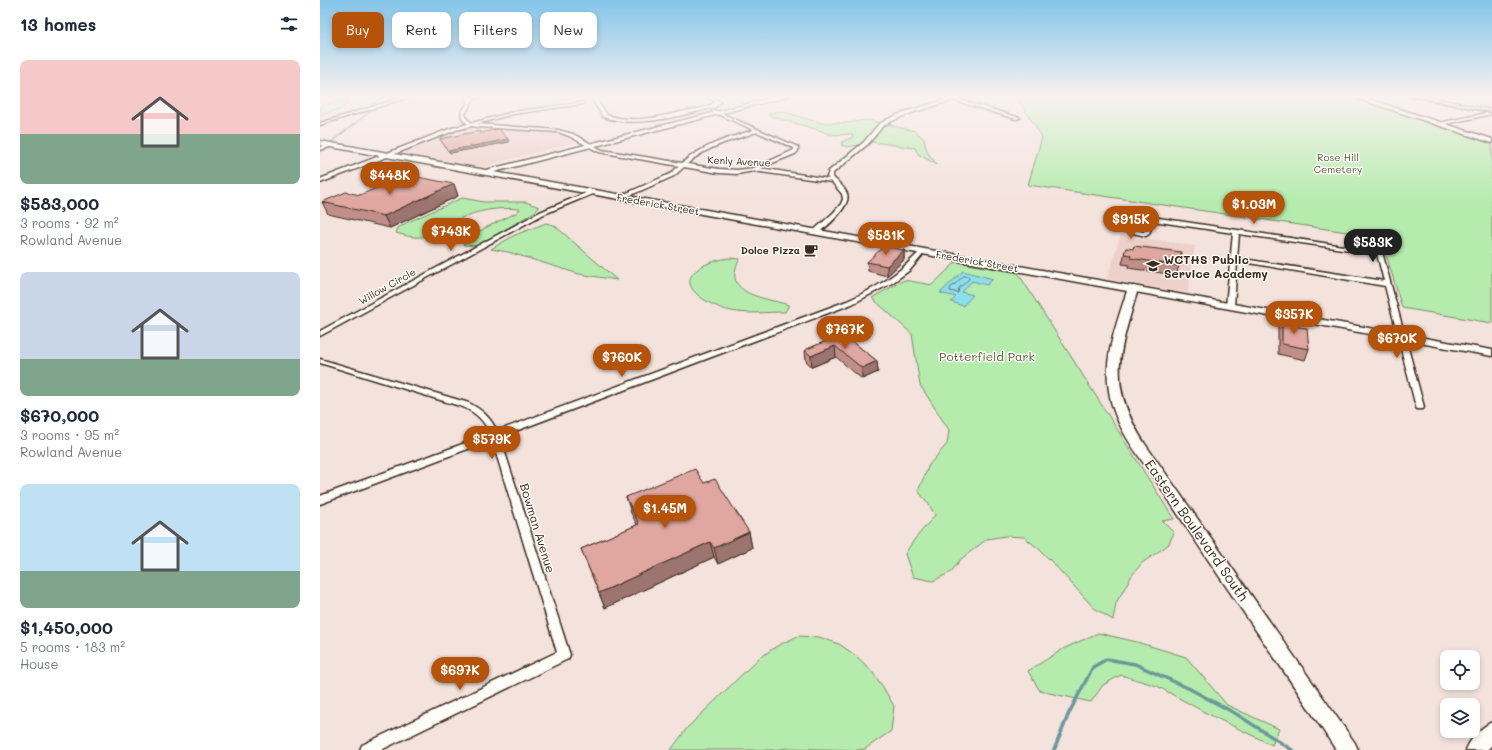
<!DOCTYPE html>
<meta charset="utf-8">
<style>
body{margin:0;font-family:Mali,sans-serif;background:#f2f2f3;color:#1f2937;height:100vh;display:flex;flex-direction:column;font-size:15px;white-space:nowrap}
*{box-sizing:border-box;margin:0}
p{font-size:13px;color:#747a83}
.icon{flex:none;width:22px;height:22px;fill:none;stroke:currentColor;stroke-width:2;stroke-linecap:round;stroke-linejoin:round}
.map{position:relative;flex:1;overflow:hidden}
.details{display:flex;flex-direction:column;background:#fff;width:320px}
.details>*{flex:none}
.banner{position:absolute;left:12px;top:12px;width:380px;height:36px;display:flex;gap:8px}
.fabs{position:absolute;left:1120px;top:650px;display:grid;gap:8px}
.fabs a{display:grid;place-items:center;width:40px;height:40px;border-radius:8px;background:#fff;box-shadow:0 2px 6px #0003;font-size:20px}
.price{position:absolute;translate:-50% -34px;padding:0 9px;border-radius:14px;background:#b45309;color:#fff;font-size:13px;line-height:26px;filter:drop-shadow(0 1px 2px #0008)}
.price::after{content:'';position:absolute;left:50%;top:24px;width:12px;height:9px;margin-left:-6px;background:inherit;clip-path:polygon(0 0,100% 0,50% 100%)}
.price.current{background:#222;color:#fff}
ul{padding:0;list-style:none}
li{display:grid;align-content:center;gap:8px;height:212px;padding:0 20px}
li span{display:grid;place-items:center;height:124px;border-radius:8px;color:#555}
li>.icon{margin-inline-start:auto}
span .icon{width:72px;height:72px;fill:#fffc;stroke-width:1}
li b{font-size:17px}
h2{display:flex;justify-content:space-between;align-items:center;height:48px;padding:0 20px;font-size:17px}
.tag{padding:0 14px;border-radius:8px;background:#fff;box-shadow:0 2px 6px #0003;font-size:14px;line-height:36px}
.tag.current{background:#b45309;color:#fff}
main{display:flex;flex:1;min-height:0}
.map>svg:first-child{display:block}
</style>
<main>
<section class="details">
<h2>13 homes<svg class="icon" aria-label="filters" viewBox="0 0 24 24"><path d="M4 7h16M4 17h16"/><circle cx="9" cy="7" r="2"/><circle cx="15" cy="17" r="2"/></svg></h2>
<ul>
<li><span style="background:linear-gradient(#f6c9c9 60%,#7fa58c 0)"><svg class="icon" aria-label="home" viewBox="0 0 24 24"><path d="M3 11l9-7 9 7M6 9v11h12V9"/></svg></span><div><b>$583,000</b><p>3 rooms · 92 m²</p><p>Rowland Avenue</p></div></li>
<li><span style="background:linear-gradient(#c9d6e8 70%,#7fa58c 0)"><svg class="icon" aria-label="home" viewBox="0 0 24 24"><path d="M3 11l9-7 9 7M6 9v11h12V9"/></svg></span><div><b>$670,000</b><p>3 rooms · 95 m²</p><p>Rowland Avenue</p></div></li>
<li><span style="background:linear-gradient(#bfe0f5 70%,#7fa58c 0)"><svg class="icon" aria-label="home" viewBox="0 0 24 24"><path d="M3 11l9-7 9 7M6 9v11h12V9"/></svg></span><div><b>$1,450,000</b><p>5 rooms · 183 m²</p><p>House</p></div></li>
</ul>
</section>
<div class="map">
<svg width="1172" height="750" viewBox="0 0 1172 750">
<rect width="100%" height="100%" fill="#f4e2dd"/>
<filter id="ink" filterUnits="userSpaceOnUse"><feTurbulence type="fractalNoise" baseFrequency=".025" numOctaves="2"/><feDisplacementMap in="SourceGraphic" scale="8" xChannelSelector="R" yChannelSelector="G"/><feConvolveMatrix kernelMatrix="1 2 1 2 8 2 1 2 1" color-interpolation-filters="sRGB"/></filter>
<g filter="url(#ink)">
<path fill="#eed0cb" d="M148 127 232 132 247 138 254 142V143L162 167 82 153 102 144Z
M801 234 875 246 868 293 787 279Z"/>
<path fill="#b5ecae" stroke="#788b66" d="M696 96H1027L1172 143V323L1082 308 1061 237 708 185 722 137Z
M19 101 29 102 22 109 0 115V106Z
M461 111 501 123H525L548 120 595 131 604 139 607 152 617 165 598 154 595 148 553 142 528 147 521 145 522 142 533 137 532 134C522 134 510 137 502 131L450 116 448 114Z
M142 198 164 202H206L219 207 216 211 158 246 144 245 141 242 167 227 196 213 200 209C179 207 157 210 137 220 126 226 113 237 101 237 93 238 84 235 76 233L78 228 86 223Z
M226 223 234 225 297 280 259 274 188 252 171 249 195 235Z
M409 258 420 259C399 295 447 298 469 305L465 312C446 312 426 315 407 310 392 306 353 287 378 269 387 262 399 260 409 258Z
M636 262 698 273 854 519 842 521 854 533 848 545 822 563 812 575 796 603 793 620 774 608 732 562 719 549 704 537 686 536 667 539 641 559 631 572 613 581 593 577 585 554 594 540 615 515 608 503 598 491 609 465 627 444 629 430 600 385 592 334 552 298 584 280 612 285Z
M778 633 817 642 866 657 907 705 959 729 952 745 886 713 837 686 801 675 783 685 771 702 720 691 708 671 743 649Z
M478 636 499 637 519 644 535 655 551 670 563 687 574 706 571 731 545 749 538 750 468 748 454 750H351L367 728 438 659 457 646Z"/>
<path fill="#8fdfeb" stroke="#6d9799" d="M643 271 673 279 667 285 652 281 642 292 653 295 643 306 631 302 636 297 620 293Z"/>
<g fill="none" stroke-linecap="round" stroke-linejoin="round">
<path stroke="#5d7270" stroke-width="1" d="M644 276H648L649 279 639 288 638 293 630 291V289Z"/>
<path stroke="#6d9799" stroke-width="1.5" d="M51 105 66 96
M11 142 51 111"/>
<path stroke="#6d9799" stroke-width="3.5" d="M734 750 749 713 773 667 787 659 815 664 870 689 918 715 972 750"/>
<g stroke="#3b2a1e" stroke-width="3">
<path id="street" d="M87 96H93L0 125V123Z
M145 96H166L152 99 153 100 145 114 147 119 152 123 193 112 264 102 263 104 193 114 157 124 238 130 253 134 282 150 362 163C383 145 408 138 434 130L393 112 392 111 394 110 478 147V151L475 154 440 168 509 179 507 177 509 171 544 142 558 125 566 120 584 112 638 96H644L637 99 700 118 696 119 633 100 588 114 570 122 562 127 548 144 513 173V177C517 182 525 187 527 194 532 205 505 230 495 234L493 233V231L513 213 521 204 523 199 522 194 512 182 434 171 417 174 399 173 364 167 354 176 302 199 300 198V196L350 174 359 166 279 152 249 136 238 132 158 127 152 126 136 130 0 183V179L132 128 148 124 143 120 141 114 149 100ZM437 132 474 148V150L434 168 417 170 399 169 367 164C387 146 413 140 437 132Z
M272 96H274L287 115C314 124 339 117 366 111 376 109 387 108 396 102L384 96H389L401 102 395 107 388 109C353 117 318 128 283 117L271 97Z
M1095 96H1103L1172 110V114L1121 125 1119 124V123L1171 112Z
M11 144H13V146L0 150V147Z
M273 190 276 192 275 193 224 214 0 336V331L220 212Z
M806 213 1056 251 1053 238 1054 237H1058L1104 407 1103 409H1097L1096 407 1065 286 917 261 914 306 910 308 906 306 913 233 833 221 829 234 826 236 799 230 798 229 803 215ZM808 217 828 220 824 232 804 228ZM919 234 1057 254 1064 281 917 258Z
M603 249 606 251 590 270 572 283 532 304 180 437 250 655 248 659 61 750H40L42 745 237 652 172 440 0 504V496L170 434C164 420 156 413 143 407L0 363V359L149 403C162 410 170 417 177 431L527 301C558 287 578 275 601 250Z"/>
</g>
<g stroke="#3b2a1e" stroke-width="3">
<path id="secondary" d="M1030 96H1039L1172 139V143Z
M813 286 1172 350V356L810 291 808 289Z
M1172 722V745L1167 750H1146C1150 739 1161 727 1172 722Z"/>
</g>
<g stroke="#3b2a1e" stroke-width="3">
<path id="primary" d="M459 96H469L174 172 817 287 818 289C799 354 786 383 825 444L1035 743 1038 750H1016C960 663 899 579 843 491 823 460 794 429 789 391 783 357 797 323 807 291L0 145V141L166 170Z"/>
</g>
<use href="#street" fill="#fdfcf7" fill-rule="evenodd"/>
<use href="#secondary" fill="#fdfcf7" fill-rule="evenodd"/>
<use href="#primary" fill="#fdfcf7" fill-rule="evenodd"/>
<path stroke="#3b2a1e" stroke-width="1.5" d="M1085 96 1172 113"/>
</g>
<path fill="#c18f8a" stroke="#3b2a1e" d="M160 133 188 139 189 142 130 153 121 141 120 139Z
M134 184 138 196 70 228 8 214 2 202 40 195Z
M806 248 859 266 856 275 808 268 809 265 802 264Z
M584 250V260L567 276 548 271 547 262Z
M962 317 973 326 989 349 985 360 958 354V327Z
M523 334 557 361 558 372 542 379 516 357 492 367 486 361 485 350Z
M384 483 429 532 432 548 398 564 394 557 285 608 261 549 317 525 311 513 306 497Z"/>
<path fill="#9d7470" stroke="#3b2a1e" d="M188 139 189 142 130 153 128 151Z
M134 184 138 196 70 228 64 216Z
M584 250V260L567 276V266Z
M515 346 516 357 492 367 491 356Z
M557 361 558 372 542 379V368Z
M429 532 432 548 398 564 394 548Z
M390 542 394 557 285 608 279 593Z"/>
<path fill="#e0a6a0" stroke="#3b2a1e" d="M179 129 188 139 128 151 120 139 159 131 160 133Z
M87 175 134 184 64 216 2 202 26 192 40 195Z
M564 246 584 250 567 266 547 262Z
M814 246 861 252 859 266 810 258 811 255 804 254 806 248 813 249Z
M962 317 972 319 973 326 987 328 989 349 962 344Z
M523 334 557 361 542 368 515 346 491 356 485 350Z
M375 469 384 483 395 479 429 532 394 548 390 542 279 593 261 549 319 524 306 497Z"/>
</g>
<linearGradient id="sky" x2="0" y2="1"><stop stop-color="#84c5e9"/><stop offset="0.48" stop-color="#faf2f0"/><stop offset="1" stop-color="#faf2f0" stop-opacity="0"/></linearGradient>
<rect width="1172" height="201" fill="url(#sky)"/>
<defs>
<g id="cafe-bare" transform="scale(1.08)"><path d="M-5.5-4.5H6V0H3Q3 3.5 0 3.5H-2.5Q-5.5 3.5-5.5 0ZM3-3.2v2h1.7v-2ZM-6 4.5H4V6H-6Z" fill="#3b2a1e" stroke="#fdfcf7" stroke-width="2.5" paint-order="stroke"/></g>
<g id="school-bare" transform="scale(1.08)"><path d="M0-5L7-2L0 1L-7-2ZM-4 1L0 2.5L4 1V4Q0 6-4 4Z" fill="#3b2a1e" stroke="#fdfcf7" stroke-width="2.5" paint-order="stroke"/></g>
</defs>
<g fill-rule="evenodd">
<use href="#cafe-bare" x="491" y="250"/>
<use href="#school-bare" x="833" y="266"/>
</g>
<g text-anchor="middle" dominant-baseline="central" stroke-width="3" stroke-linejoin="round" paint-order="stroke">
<g font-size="10" fill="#5a5a42" stroke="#fdfcf7">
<text x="1018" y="157">Rose Hill<tspan x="1018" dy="12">Cemetery</tspan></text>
</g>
<g font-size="10" fill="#3b2a1e" stroke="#fdfcf7">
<text transform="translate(419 161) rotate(3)">Kenly Avenue</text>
<text transform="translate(338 204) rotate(10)">Frederick Street</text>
<text transform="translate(657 261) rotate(10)">Frederick Street</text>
<text transform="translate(67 286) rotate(-29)">Willow Circle</text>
</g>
<g font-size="10" font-weight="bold" fill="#3b2a1e" stroke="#fdfcf7" text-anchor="end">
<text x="480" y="250">Dolce Pizza</text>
</g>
<g font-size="12" font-weight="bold" fill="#3b2a1e" stroke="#fdfcf7" text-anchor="start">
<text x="844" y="259">WCTHS Public<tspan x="844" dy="14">Service Academy</tspan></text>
</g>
<g font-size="12" fill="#5a5a42" stroke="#fdfcf7">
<text x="667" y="356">Potterfield Park</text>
</g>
<g font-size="12" fill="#3b2a1e" stroke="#fdfcf7">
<text transform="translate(218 528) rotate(73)">Bowman Avenue</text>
</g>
<g font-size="14" fill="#3b2a1e" stroke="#fdfcf7">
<text transform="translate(877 530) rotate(55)">Eastern Boulevard South</text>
</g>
</g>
</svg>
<div class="fabs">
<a><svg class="icon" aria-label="locate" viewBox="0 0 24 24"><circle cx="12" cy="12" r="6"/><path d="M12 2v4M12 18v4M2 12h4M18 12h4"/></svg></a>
<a><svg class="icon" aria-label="layers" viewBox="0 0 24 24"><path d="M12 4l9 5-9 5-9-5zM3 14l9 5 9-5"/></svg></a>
</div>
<b class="price" style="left:70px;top:196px">$448K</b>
<b class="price" style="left:934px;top:225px">$1.03M</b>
<b class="price" style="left:811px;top:240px">$915K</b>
<b class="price" style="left:131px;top:252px">$743K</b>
<b class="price" style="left:566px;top:256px">$581K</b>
<b class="price current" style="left:1053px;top:263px">$583K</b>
<b class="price" style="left:974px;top:335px">$357K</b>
<b class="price" style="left:525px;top:350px">$767K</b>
<b class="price" style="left:1077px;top:359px">$670K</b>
<b class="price" style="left:302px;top:378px">$760K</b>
<b class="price" style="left:172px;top:460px">$579K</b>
<b class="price" style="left:345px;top:529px">$1.45M</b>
<b class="price" style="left:140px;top:691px">$697K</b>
<div class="banner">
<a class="tag current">Buy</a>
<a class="tag">Rent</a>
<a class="tag">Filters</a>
<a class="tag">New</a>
</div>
</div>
</main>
